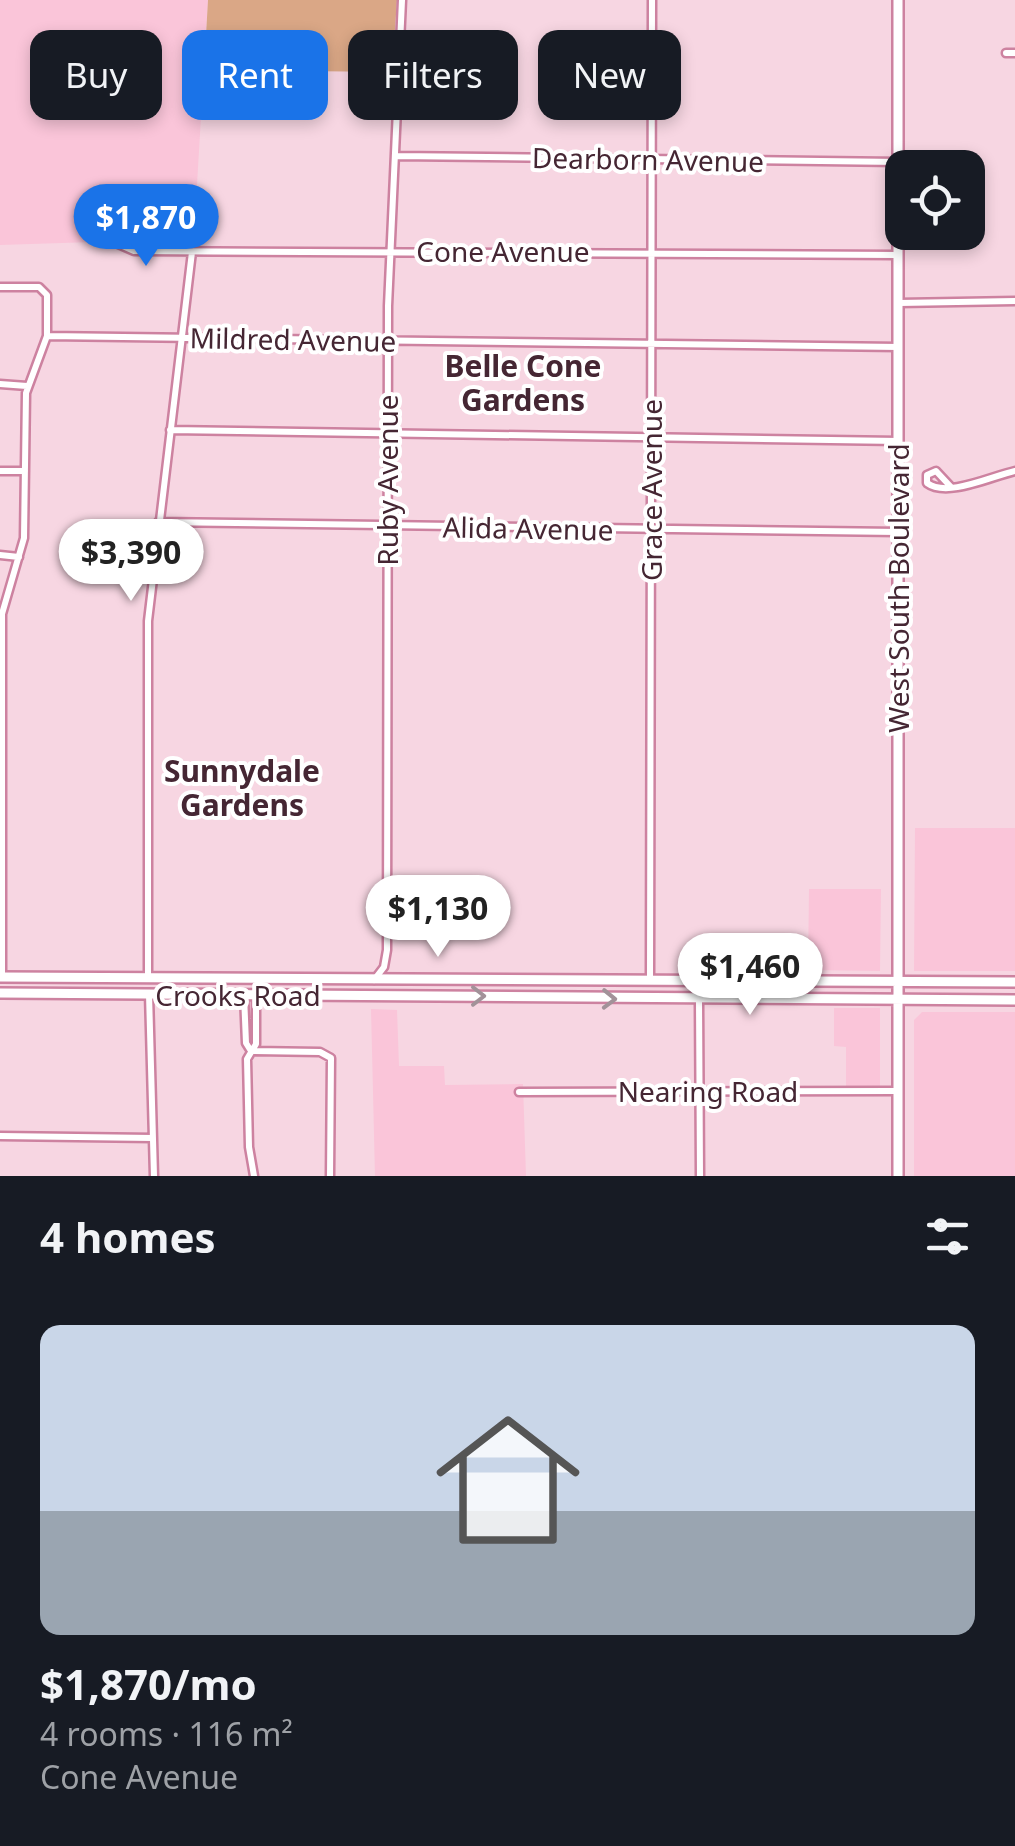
<!DOCTYPE html>
<meta charset="utf-8">
<style>
body{margin:0;font-family:"Noto Sans",sans-serif;background:#242831;color:#f1f3f6;height:100vh;display:flex;flex-direction:column;font-size:38px;white-space:nowrap}
*{box-sizing:border-box;margin:0}
p{font-size:32px;color:#9ea1a6}
.icon{flex:none;width:55px;height:55px;fill:none;stroke:currentColor;stroke-width:2;stroke-linecap:round;stroke-linejoin:round}
.map{position:relative;height:1176px;overflow:hidden}
.details{display:flex;flex-direction:column;background:#171b24;flex:1}
.details>*{flex:none}
.banner{position:absolute;left:30px;top:30px;width:955px;height:90px;display:flex;gap:20px}
.buttons{position:absolute;left:885px;top:150px;display:grid;gap:20px}
.buttons a{display:grid;place-items:center;width:100px;height:100px;border-radius:20px;background:#171b24;box-shadow:0 5px 15px #0003;font-size:50px}
.price{position:absolute;translate:-50% -85px;padding:0 22px;border-radius:35px;background:#fff;color:#222;font-size:32px;line-height:65px;filter:drop-shadow(0 2px 5px #0008)}
.price::after{content:'';position:absolute;left:50%;top:60px;width:30px;height:22px;margin-left:-15px;background:inherit;clip-path:polygon(0 0,100% 0,50% 100%)}
.price.selected{background:#1a73e8;color:#fff}
ul{padding:0;list-style:none}
li{display:grid;align-content:center;gap:20px;height:530px;padding:0 40px}
li+li{border-top:2px solid #363941}
li span{display:grid;place-items:center;height:310px;border-radius:20px;color:#555}
li>.icon{margin-inline-start:auto}
span .icon{width:180px;height:180px;fill:#fffc;stroke-width:1}
li b{font-size:42px}
h2{display:flex;justify-content:space-between;align-items:center;height:120px;padding:0 40px;font-size:42px}
.chip{padding:0 35px;border-radius:20px;background:#171b24;box-shadow:0 5px 15px #0003;font-size:35px;line-height:90px}
.chip.selected{background:#1a73e8;color:#fff}
.map>svg:first-child{display:block}
</style>
<div class="map">
<svg width="1015" height="1176" viewBox="0 0 1015 1176">
<rect width="100%" height="100%" fill="#f7d6e2"/>
<path fill="#fac5d9" d="M0 0H208L196 201H158L156 240 0 245Z
M915 828H1015V971H914Z
M809 889H881L880 971 808 970Z
M834 1008H880V1086L846 1087V1047L834 1046Z
M371 1009 397 1010 399 1066H444L445 1085 523 1084 526 1176H375Z
M922 1012H1015V1176H914V1020Z"/>
<path fill="#daa786" d="M208 0H397L392 72 204 70Z
M51 31 99 32V64L67 63 60 56H51Z"/>
<path fill="#8d81b8" stroke="#776690" stroke-width="2.5" d="M110 214a16 16 0 1 1 32 0a16 16 0 1 1-32 0Z"/>
<g fill="none" stroke-linecap="round" stroke-linejoin="round">
<g stroke="#cd82a0" stroke-width="11">
<path id="minor" d="M1006 53H1015
M396 156 899 162
M109 240 134 251 898 255
M0 287H39L47 295V336L26 393 24 538 2 614V977
M899 303 1015 301
M47 336 899 347
M0 384 27 386
M170 430 899 441
M0 471H25
M950 486 936 471 927 475V483C947 498 992 476 1015 471
M158 522 898 532
M0 555 19 557
M148 978V621L192 252
M374 980 384 967 387 950 388 306 402 0
M650 980 652 0
M149 994 154 1176
M244 995 246 1043 251 1051
M699 1000 700 1176
M251 1051 320 1052 331 1058 330 1176
M519 1092 897 1091
M0 1136 153 1138
M254 1176 249 1147 247 1059 256 1044V995"/>
</g>
<g stroke="#cd82a0" stroke-width="14">
<path id="tertiary" d="M898 982V0"/>
</g>
<g stroke="#cd82a0" stroke-width="14">
<path id="secondary" d="M0 977 1015 982
M898 982V1176
M0 993 1015 1000"/>
</g>
<use href="#minor" stroke="#fff" stroke-width="6"/>
<use href="#tertiary" stroke="#fff" stroke-width="9"/>
<use href="#secondary" stroke="#fff" stroke-width="9"/>
</g>
<defs><path id="oneway-chevron" d="M-2-3.5L2.5 0L-2 3.5" fill="none" stroke-width="1.6" stroke-linecap="round" stroke-linejoin="round" transform="scale(2.5)"/></defs>
<g stroke="#a29299">
<use href="#oneway-chevron" transform="translate(478 996)"/>
<use href="#oneway-chevron" transform="translate(609 999) rotate(1)"/>
</g>
<g text-anchor="middle" dominant-baseline="central" stroke-width="8" stroke-linejoin="round" paint-order="stroke">
<g font-size="28" fill="#452633" stroke="#fff">
<text transform="translate(648 159) rotate(1)">Dearborn Avenue</text>
<text x="503" y="251">Cone Avenue</text>
<text transform="translate(293 339) rotate(1)">Mildred Avenue</text>
<text transform="translate(387 480) rotate(-90)">Ruby Avenue</text>
<text transform="translate(651 490) rotate(-90)">Grace Avenue</text>
<text transform="translate(528 528) rotate(1)">Alida Avenue</text>
<text transform="translate(898 588) rotate(-90)">West South Boulevard</text>
<text x="238" y="995">Crooks Road</text>
<text x="708" y="1091">Nearing Road</text>
</g>
<g font-size="30" font-weight="bold" fill="#452633" stroke="#fff">
<text x="523" y="365">Belle Cone<tspan x="523" dy="34">Gardens</tspan></text>
<text x="242" y="770">Sunnydale<tspan x="242" dy="34">Gardens</tspan></text>
</g>
</g>
</svg>
<div class="buttons">
<a><svg class="icon" aria-label="locate" viewBox="0 0 24 24"><circle cx="12" cy="12" r="6"/><path d="M12 2v4M12 18v4M2 12h4M18 12h4"/></svg></a>
</div>
<b class="price selected" style="left:146px;top:269px">$1,870</b>
<b class="price" style="left:131px;top:604px">$3,390</b>
<b class="price" style="left:438px;top:960px">$1,130</b>
<b class="price" style="left:750px;top:1018px">$1,460</b>
<div class="banner">
<a class="chip">Buy</a>
<a class="chip selected">Rent</a>
<a class="chip">Filters</a>
<a class="chip">New</a>
</div>
</div>
<section class="details">
<h2>4 homes<svg class="icon" aria-label="filters" viewBox="0 0 24 24"><path d="M4 7h16M4 17h16"/><circle cx="9" cy="7" r="2"/><circle cx="15" cy="17" r="2"/></svg></h2>
<ul>
<li><span style="background:linear-gradient(#c9d6e8 60%,#9aa5b1 0)"><svg class="icon" aria-label="home" viewBox="0 0 24 24"><path d="M3 11l9-7 9 7M6 9v11h12V9"/></svg></span><div><b>$1,870/mo</b><p>4 rooms · 116 m²</p><p>Cone Avenue</p></div></li>
</ul>
</section>
